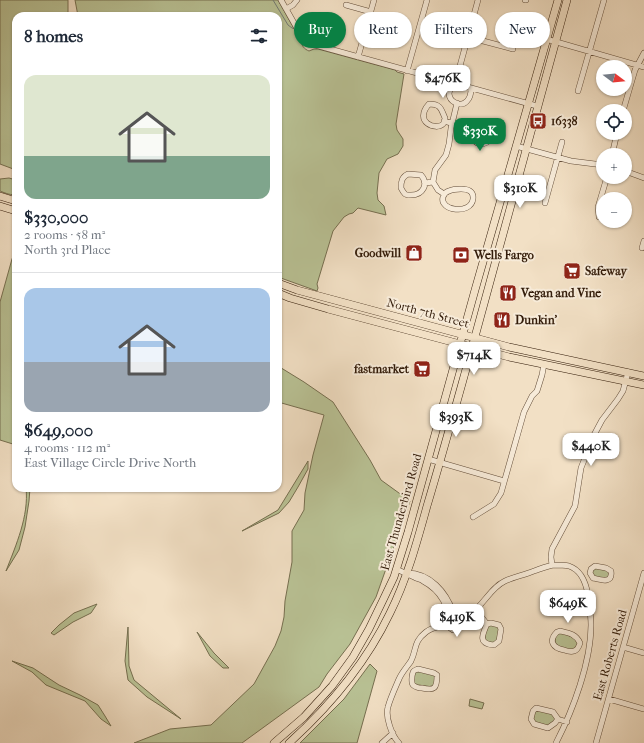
<!DOCTYPE html>
<meta charset="utf-8">
<style>
body{margin:0;font-family:"IM FELL French Canon",serif;background:#f2f2f3;color:#1f2937;height:100vh;display:flex;flex-direction:column;font-size:15px;white-space:nowrap}
*{box-sizing:border-box;margin:0}
p{font-size:13px;color:#747a83}
.icon{flex:none;width:22px;height:22px;fill:none;stroke:currentColor;stroke-width:2;stroke-linecap:round;stroke-linejoin:round}
.map{position:relative;flex:1;overflow:hidden}
.drawer{position:absolute;left:12px;top:12px;width:270px;height:480px;display:flex;flex-direction:column;background:#fff;border-radius:12px;box-shadow:0 1px 3px #0004}
.drawer>*{flex:none}
.top-card{position:absolute;left:294px;top:12px;width:290px;height:36px;display:flex;gap:8px}
.needle{width:26px;rotate:106deg}
.fabs{position:absolute;left:596px;top:60px;display:grid;gap:8px}
.fabs a{display:grid;place-items:center;width:36px;height:36px;border-radius:50%;background:#fff;box-shadow:0 1px 3px #0004;font-size:20px}
.price{position:absolute;translate:-50% -34px;padding:0 9px;border-radius:8px;background:#fff;color:#222;font-size:13px;line-height:26px;filter:drop-shadow(0 1px 2px #0008)}
.price::after{content:'';position:absolute;left:50%;top:24px;width:12px;height:9px;margin-left:-6px;background:inherit;clip-path:polygon(0 0,100% 0,50% 100%)}
.price.on{background:#0b8043;color:#fff}
ul{padding:0;list-style:none}
li{display:grid;align-content:center;gap:8px;height:212px;padding:0 12px}
li+li{border-top:1px solid #e0e1e3}
li span{display:grid;place-items:center;height:124px;border-radius:12px;color:#555}
li>.icon{margin-inline-start:auto}
span .icon{width:72px;height:72px;fill:#fffc;stroke-width:1}
li b{font-size:17px}
h2{display:flex;justify-content:space-between;align-items:center;height:48px;padding:0 12px;font-size:17px}
.chip{padding:0 14px;border-radius:18px;background:#fff;box-shadow:0 1px 3px #0004;font-size:14px;line-height:36px}
.chip.on{background:#0b8043;color:#fff}
.map>svg:first-child{display:block}
</style>
<div class="map">
<svg width="644" height="743" viewBox="0 0 644 743">
<rect width="100%" height="100%" fill="#f2e0c5"/>
<filter id="stains"><feTurbulence type="fractalNoise" baseFrequency=".005" numOctaves="4"/><feColorMatrix values="0 0 0 0 .2 0 0 0 0 .09 0 0 0 0 .02 0 0 0 .5 -.17"/></filter>
<radialGradient id="worn" r=".72"><stop offset=".6" stop-color="#630" stop-opacity="0"/><stop offset="1" stop-color="#630" stop-opacity=".3"/></radialGradient>
<path fill="#b9c295" stroke="#766f50" d="M0 0H68V16H16V170L0 164Z
M75 0H278L301 41C302 46 304 49 309 51L314 49H318L395 70 397 72 404 74 396 124 397 130 403 139V146L398 154 387 159 379 173 377 193 378 200 384 206 386 215 358 208 353 213 349 214 344 217 333 231 317 284 318 288 317 291 278 277V16H78Z
M9 178 16 180V194C12 196 5 193 0 191V179Z
M16 249V445L0 440V302L12 259Z
M278 366 304 382 333 402 370 460 381 480 410 501 376 597 350 644 327 674 319 687 242 743H134L170 729 211 725 254 684 275 646 281 631 284 617 285 601 292 562V531L304 510 305 493 313 455 324 415 278 402Z
M308 461V469L298 487 289 502 279 513 242 531 278 510Z
M26 488H30L29 501 25 527 19 550 6 571C16 545 29 516 26 488Z
M593 567 608 569 609 579 593 578 591 569Z
M97 604 91 613 73 622 54 635 51 633 59 625 74 613Z
M487 624 500 627 496 644 485 643V630Z
M128 627 129 666 134 680 181 719 147 697 128 680 125 661Z
M560 631 579 641 574 651 555 646V634Z
M197 632 214 653 229 668H223L210 656Z
M12 661 33 668 59 685 80 695 98 705 105 716 111 726 101 719 85 701 46 685 32 672Z
M370 664 377 671 357 743H300L344 699Z
M415 670 437 675 434 687 413 685Z
M470 699 484 703 482 709 469 706Z
M536 708 553 712 558 719 548 728 534 724 532 714Z"/>
<g fill="none" stroke-linecap="round" stroke-linejoin="round">
<path stroke="#737b75" stroke-width="1" d="M273 0 288 25 292 28 296 29"/>
<g stroke="#634d39" stroke-width="6">
<path id="minor" d="M281 0 298 30 308 43 537 106
M525 0H526
M346 5 371 12
M286 9 293 5 297 0
M468 37 513 49
M546 39 644 67
M358 57 374 0
M407 71 427 0
M452 83C451 86 450 90 449 93 449 102 461 108 467 101 470 98 471 92 471 89
M455 84 478 0
M578 91 604 0
M429 104C441 104 441 109 445 118 445 120 444 123 443 124 436 131 413 122 429 104Z
M623 111 635 70 644 53
M444 121 473 129
M482 121 485 122C491 126 492 131 492 138 475 156 466 129 475 123 477 122 480 121 482 121Z
M516 146 571 161 603 165
M612 155 617 133
M625 171 644 178
M408 174 421 175C429 184 423 195 411 195 410 195 406 195 405 194 403 192 402 190 401 188 401 181 402 177 408 174Z
M433 182 435 170 446 155 449 144 451 128 457 103
M425 183 433 182 438 190 444 194
M461 189C468 189 474 191 473 199 471 215 439 211 443 197 444 194 445 192 449 191 453 189 457 189 461 189Z
M545 203 562 142
M599 217 598 207 607 177
M642 248 644 241
M428 459 504 481
M473 517 494 504 501 493 524 412 532 396 537 391 542 375 544 364
M552 565 551 557 552 549 575 506 581 468 594 435 602 420 618 399 623 391 628 372
M595 566 606 568 611 571C613 584 601 580 593 578L590 573 591 569Z
M396 569C403 572 407 574 414 577 417 579 420 579 423 581 442 591 449 607 450 628L453 630H456C459 624 456 618 453 612 446 592 430 573 407 573
M476 610 487 624
M491 623 499 625 501 629 499 641 494 645C478 644 482 635 487 624Z
M560 631C569 633 576 634 580 643 579 646 578 650 574 651 571 652 567 651 564 650 553 648 548 641 557 632Z
M623 647 644 653
M418 669 434 673 437 675C437 688 435 691 422 688 420 688 415 687 413 685 411 683 412 675 413 672 414 670 416 670 418 669Z
M609 699 644 709
M558 719 555 723 548 728 534 724 531 719 533 711 536 708 553 712 558 719 567 722
M382 743 393 733
M399 743C392 736 385 717 388 707 390 699 396 686 399 679 402 672 407 667 411 661 417 649 413 642 426 632 431 628 436 627 442 626 452 624 462 620 470 614 484 605 490 588 505 581 514 577 524 575 534 571 540 569 547 566 554 565 559 565 564 565 569 566 581 570 586 583 588 595 589 605 591 615 591 625 591 662 573 710 556 743
M596 743 644 573"/>
</g>
<g stroke="#331c0a" stroke-width="8">
<path id="major" d="M0 196 16 201
M0 206 16 211
M278 283 297 290 509 347 644 376
M278 293 290 298 328 309 509 357 644 385
M274 743 304 717 332 686 340 675 353 657 369 629 384 598 394 577 408 532 475 290 558 0
M289 743C330 706 366 663 390 613 407 579 417 542 427 506 442 456 456 405 470 355 503 237 534 118 567 0"/>
</g>
<use href="#minor" stroke="#f7ebd9" stroke-width="5"/>
<use href="#major" stroke="#f2e0c5" stroke-width="7"/>
</g>
<defs>
<g id="bus-square" transform="scale(0.9)"><rect x="-9" y="-9" width="18" height="18" rx="4" fill="#8f2418" stroke="#f7ebd9"/><path d="M-5-6H5V4H4V6H2V4H-2V6H-4V4H-5ZM-3.5-4V0h7V-4ZM-3.5 1.2v1.5H-2V1.2ZM2 1.2v1.5H3.5V1.2Z" fill="#fff"/></g>
<g id="shop-square" transform="scale(0.9)"><rect x="-9" y="-9" width="18" height="18" rx="4" fill="#8f2418" stroke="#f7ebd9"/><path d="M-5-2.5h2.3a2.7 3.5 0 0 1 5.4 0H5L5.5 6h-11ZM-1.5-2.5h3a1.5 2.3 0 0 0-3 0Z" fill="#fff"/></g>
<g id="bank-square" transform="scale(0.9)"><rect x="-9" y="-9" width="18" height="18" rx="4" fill="#8f2418" stroke="#f7ebd9"/><path d="M-6-4H6V4H-6ZM0-2.3a2.3 2.3 0 1 0 0 4.6a2.3 2.3 0 1 0 0-4.6Z" fill="#fff"/></g>
<g id="supermarket-square" transform="scale(0.9)"><rect x="-9" y="-9" width="18" height="18" rx="4" fill="#8f2418" stroke="#f7ebd9"/><path d="M-6-5.5h2.5l.6 2H6L4.5 2H-2.5L-4.4-4H-6ZM-1.5 3.2a1.3 1.3 0 1 0 .1 0ZM3 3.2a1.3 1.3 0 1 0 .1 0Z" fill="#fff"/></g>
<g id="restaurant-square" transform="scale(0.9)"><rect x="-9" y="-9" width="18" height="18" rx="4" fill="#8f2418" stroke="#f7ebd9"/><path d="M-5-6h1v4h1v-4h1v4h1v-4h1v5L-1.5 .5V6h-2V.5L-5-1ZM5-6V6H3V1.5H1.5Q1.5-4 5-6Z" fill="#fff"/></g>
</defs>
<g fill-rule="evenodd">
<use href="#bus-square" x="538" y="121"/>
<use href="#shop-square" x="414" y="253"/>
<use href="#bank-square" x="461" y="255"/>
<use href="#supermarket-square" x="572" y="271"/>
<use href="#restaurant-square" x="508" y="293"/>
<use href="#restaurant-square" x="502" y="320"/>
<use href="#supermarket-square" x="422" y="369"/>
</g>
<g text-anchor="middle" dominant-baseline="central" stroke-width="4" stroke-linejoin="round" paint-order="stroke">
<g font-size="12" font-weight="bold" fill="#331c0a" stroke="#f7ebd9" text-anchor="start">
<text x="551" y="121">16338</text>
<text x="401" y="253" text-anchor="end">Goodwill</text>
<text x="474" y="255">Wells Fargo</text>
<text x="585" y="271">Safeway</text>
<text x="521" y="293">Vegan and Vine</text>
<text x="515" y="320">Dunkin'</text>
<text x="409" y="369" text-anchor="end">fastmarket</text>
</g>
<g font-size="12" fill="#331c0a" stroke="#f7ebd9">
<text transform="translate(428 313) rotate(15)">North 7th Street</text>
<text transform="translate(401 512) rotate(-74)">East Thunderbird Road</text>
<text transform="translate(610 655) rotate(-74)">East Roberts Road</text>
</g>
</g>
<rect width="100%" height="100%" filter="url(#stains)"/>
<rect width="100%" height="100%" fill="url(#worn)"/>
</svg>
<div class="fabs">
<a><svg class="needle" viewBox="-14 -14 28 28"><path d="M0-13l5 13h-10z" fill="#e53935"/><path d="M0 13l5-13h-10z" fill="#747a83"/></svg></a>
<a><svg class="icon" aria-label="locate" viewBox="0 0 24 24"><circle cx="12" cy="12" r="6"/><path d="M12 2v4M12 18v4M2 12h4M18 12h4"/></svg></a>
<a>+</a>
<a>−</a>
</div>
<b class="price" style="left:443px;top:99px">$476K</b>
<b class="price on" style="left:480px;top:152px">$330K</b>
<b class="price" style="left:520px;top:209px">$310K</b>
<b class="price" style="left:474px;top:376px">$714K</b>
<b class="price" style="left:456px;top:438px">$393K</b>
<b class="price" style="left:591px;top:467px">$440K</b>
<b class="price" style="left:568px;top:624px">$649K</b>
<b class="price" style="left:457px;top:638px">$419K</b>
<div class="top-card">
<a class="chip on">Buy</a>
<a class="chip">Rent</a>
<a class="chip">Filters</a>
<a class="chip">New</a>
</div>
<section class="drawer">
<h2>8 homes<svg class="icon" aria-label="filters" viewBox="0 0 24 24"><path d="M4 7h16M4 17h16"/><circle cx="9" cy="7" r="2"/><circle cx="15" cy="17" r="2"/></svg></h2>
<ul>
<li><span style="background:linear-gradient(#dfe7d0 65%,#7fa58c 0)"><svg class="icon" aria-label="home" viewBox="0 0 24 24"><path d="M3 11l9-7 9 7M6 9v11h12V9"/></svg></span><div><b>$330,000</b><p>2 rooms · 58 m²</p><p>North 3rd Place</p></div></li>
<li><span style="background:linear-gradient(#a9c7e8 60%,#9aa5b1 0)"><svg class="icon" aria-label="home" viewBox="0 0 24 24"><path d="M3 11l9-7 9 7M6 9v11h12V9"/></svg></span><div><b>$649,000</b><p>4 rooms · 112 m²</p><p>East Village Circle Drive North</p></div></li>
</ul>
</section>
</div>
